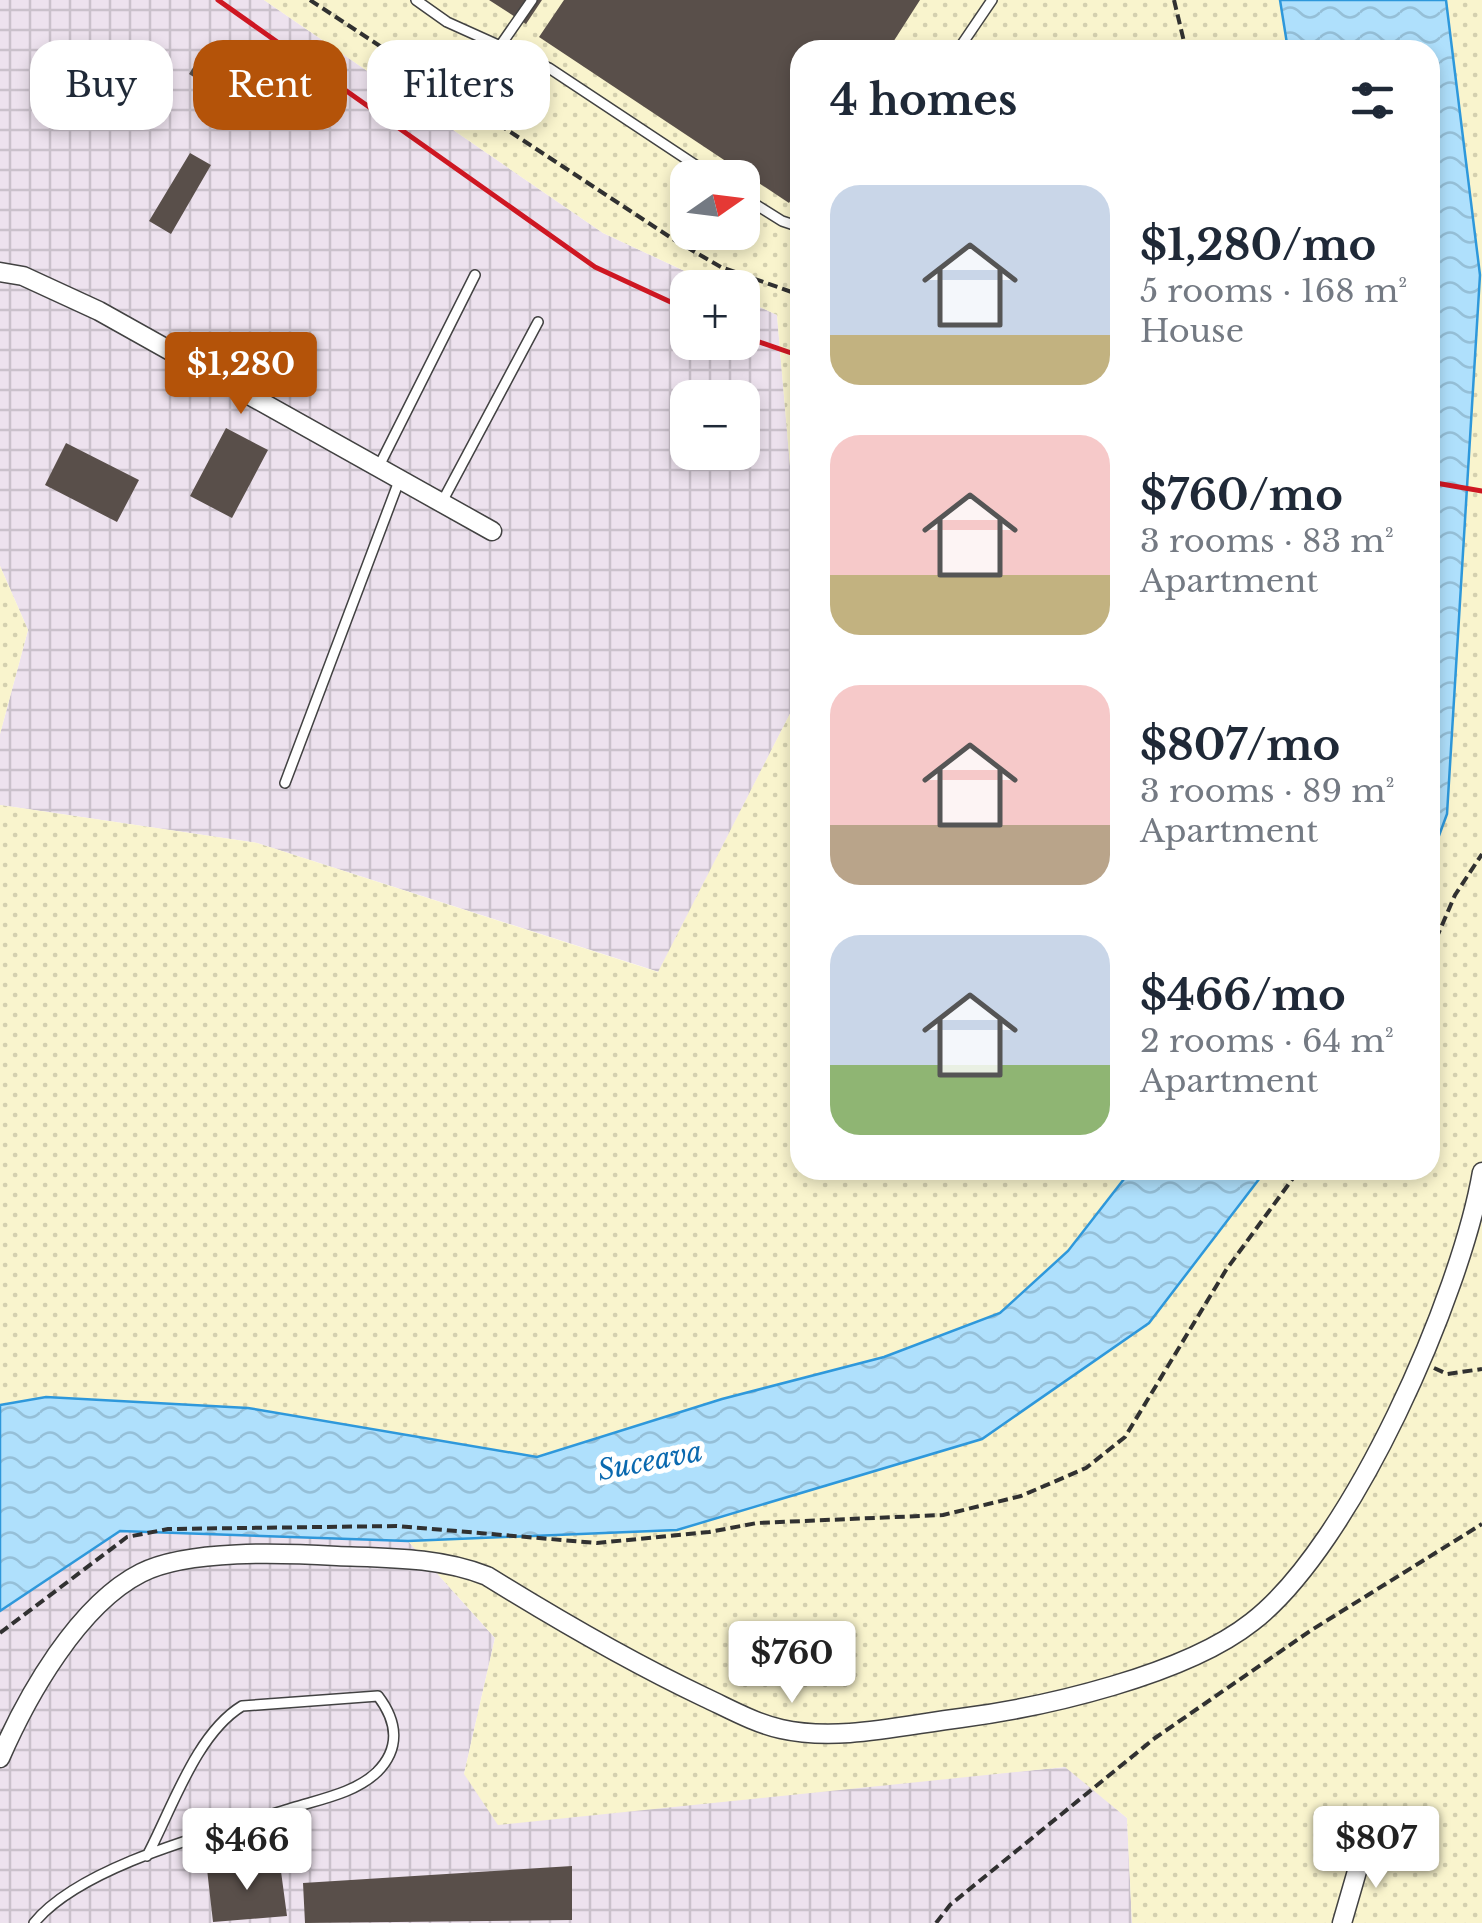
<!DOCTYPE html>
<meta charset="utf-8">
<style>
body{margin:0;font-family:"Libre Baskerville",serif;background:#f6f6f7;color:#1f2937;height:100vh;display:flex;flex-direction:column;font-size:38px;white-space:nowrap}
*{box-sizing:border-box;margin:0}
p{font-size:32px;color:#747a83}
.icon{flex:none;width:55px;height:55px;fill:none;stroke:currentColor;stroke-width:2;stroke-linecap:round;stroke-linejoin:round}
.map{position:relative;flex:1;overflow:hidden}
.sheet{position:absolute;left:790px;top:40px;width:650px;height:1140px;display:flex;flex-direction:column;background:#fff;border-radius:30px;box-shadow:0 5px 15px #0003}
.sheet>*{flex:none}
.hud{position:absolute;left:30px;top:40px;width:610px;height:90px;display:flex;gap:20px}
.needle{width:65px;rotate:76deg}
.controls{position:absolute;left:670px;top:160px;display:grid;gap:20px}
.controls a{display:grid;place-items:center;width:90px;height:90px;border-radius:20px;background:#fff;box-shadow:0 5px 15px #0003;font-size:50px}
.price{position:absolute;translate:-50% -85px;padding:0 22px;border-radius:10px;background:#fff;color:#222;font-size:32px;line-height:65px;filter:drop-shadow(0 2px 5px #0008)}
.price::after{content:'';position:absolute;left:50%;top:60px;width:30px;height:22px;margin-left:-15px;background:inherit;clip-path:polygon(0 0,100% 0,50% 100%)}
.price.selected{background:#b45309;color:#fff}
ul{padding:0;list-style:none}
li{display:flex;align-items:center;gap:30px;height:250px;padding:0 40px}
li span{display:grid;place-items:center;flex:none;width:280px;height:200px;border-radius:30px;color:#555}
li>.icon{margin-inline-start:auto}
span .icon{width:120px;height:120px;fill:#fffc;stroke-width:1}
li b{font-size:42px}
h2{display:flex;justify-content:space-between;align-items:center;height:120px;padding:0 40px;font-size:42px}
.pill{padding:0 35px;border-radius:30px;background:#fff;box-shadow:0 5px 15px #0003;font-size:35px;line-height:90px}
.pill.selected{background:#b45309;color:#fff}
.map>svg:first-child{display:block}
</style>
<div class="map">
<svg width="1482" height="1923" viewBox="0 0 1482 1923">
<defs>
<pattern id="industrial-grid" width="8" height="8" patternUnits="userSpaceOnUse" patternTransform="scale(2.5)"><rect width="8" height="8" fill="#ede2ee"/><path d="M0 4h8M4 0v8" fill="none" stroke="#cac1cb"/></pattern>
<pattern id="farmland-dots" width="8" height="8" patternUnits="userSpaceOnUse" patternTransform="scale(2.5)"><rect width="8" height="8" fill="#f9f4cd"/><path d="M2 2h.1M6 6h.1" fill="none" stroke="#d4d0af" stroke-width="1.8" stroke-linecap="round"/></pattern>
<pattern id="water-waves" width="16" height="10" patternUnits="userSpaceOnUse" patternTransform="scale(2.5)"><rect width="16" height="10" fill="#afe0fc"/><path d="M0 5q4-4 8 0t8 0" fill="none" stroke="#95bfd7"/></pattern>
</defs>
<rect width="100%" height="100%" fill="#fffcf1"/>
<path fill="url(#industrial-grid)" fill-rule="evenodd" d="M0 0H264L603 233 719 287 688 288V342H742L743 299 777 315 790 466 799 696 659 972 257 843 0 805V734L28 630 0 566ZM688 398H742V452H688Z
M120 1531 408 1541 495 1638 464 1774 980 1775 1066 1767 1127 1818 1132 1923H0V1611Z"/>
<path fill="url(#farmland-dots)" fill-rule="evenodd" d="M264 0H1280L1288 50H800V1170H1131L1068 1251 1000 1313 884 1357 722 1399 537 1457 248 1408 46 1397 0 1405V805L257 843 658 972 799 696 790 466 777 315 743 299 742 288 719 287 603 233ZM688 178H742V232H688Z
M1446 0H1482V1923H1132L1127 1818 1065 1767 498 1825 464 1774 495 1638 408 1541 677 1530 1149 1323 1266 1170H1430V860L1447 813 1480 275Z
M0 566 28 630 0 734Z"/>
<path fill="url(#water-waves)" stroke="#2e98db" stroke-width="2.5" d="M1280 0H1446L1480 275 1447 814 1430 860V50H1288Z
M1131 1170H1266L1149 1323 982 1439 677 1530 408 1541 120 1531 0 1611V1405L46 1397 248 1408 537 1457 722 1399 884 1357 1000 1313 1068 1251Z"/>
<path fill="#594f4a" d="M489 0H542L526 24Z
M564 0H920L888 50H800V186L789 203 539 37Z
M205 48 267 88 251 114 189 74Z
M190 153 211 165 171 234 149 221Z
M226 428 268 450 232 518 190 496Z
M66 443 139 480 117 522 45 485Z
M280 1864 287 1916 213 1922 207 1869Z
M572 1866V1920L305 1923 303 1883Z"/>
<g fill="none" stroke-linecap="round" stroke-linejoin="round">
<g stroke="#424242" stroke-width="12">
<path id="service" d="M416 0 447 22 549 68 715 178
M500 46 532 0
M958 50 992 0
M742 196 782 221 800 227
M379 466 475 275
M442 502 538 322
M285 783 399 481
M34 1923C82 1864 220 1831 292 1808 321 1799 355 1793 377 1772 401 1748 397 1721 378 1696L242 1706C196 1734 172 1809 147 1856"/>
</g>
<g stroke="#424242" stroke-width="21">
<path id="minor" d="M0 272 23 276 99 311 492 531
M0 1758C27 1696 78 1605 141 1573 188 1549 284 1553 337 1556 388 1558 439 1557 487 1576 558 1620 628 1661 704 1697 728 1708 754 1723 781 1729 838 1742 904 1725 961 1718 1045 1707 1185 1675 1252 1622 1352 1545 1461 1295 1482 1172
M1342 1923 1364 1847"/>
</g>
<path stroke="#313131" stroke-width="4" stroke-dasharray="10 5" stroke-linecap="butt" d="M310 0 676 241 721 267 800 295
M1174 0 1186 50
M1430 953 1455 895 1482 854
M1434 1368 1447 1374 1482 1369
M0 1633 127 1537 168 1529 397 1526 597 1543 709 1532 757 1523 943 1515 1021 1496 1086 1468 1125 1437 1226 1270 1299 1170
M936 1923 950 1905 1155 1738 1310 1631 1482 1524"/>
<use href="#service" stroke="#fff" stroke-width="9"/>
<use href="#minor" stroke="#fff" stroke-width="18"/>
<path stroke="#ce1722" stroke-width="5" d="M218 0 595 267 688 310
M742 336 800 356
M1430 482 1482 491"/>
</g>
<g text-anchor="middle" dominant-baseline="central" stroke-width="10" stroke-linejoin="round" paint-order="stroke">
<g font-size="28" font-style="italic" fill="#0a69af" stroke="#fff">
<text transform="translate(650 1461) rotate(-11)">Suceava</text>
</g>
</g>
</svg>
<div class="controls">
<a><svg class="needle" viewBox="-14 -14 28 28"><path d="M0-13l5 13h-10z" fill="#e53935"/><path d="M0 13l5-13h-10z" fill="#747a83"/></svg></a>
<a>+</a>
<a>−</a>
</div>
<b class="price selected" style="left:241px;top:417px">$1,280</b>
<b class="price" style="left:792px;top:1706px">$760</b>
<b class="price" style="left:1376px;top:1891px">$807</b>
<b class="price" style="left:247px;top:1893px">$466</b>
<div class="hud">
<a class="pill">Buy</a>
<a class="pill selected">Rent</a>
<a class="pill">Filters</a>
</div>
<section class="sheet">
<h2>4 homes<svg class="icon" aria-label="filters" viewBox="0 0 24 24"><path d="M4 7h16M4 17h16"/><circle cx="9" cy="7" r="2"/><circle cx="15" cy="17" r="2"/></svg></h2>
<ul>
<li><span style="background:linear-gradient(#c9d6e8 75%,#c2b280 0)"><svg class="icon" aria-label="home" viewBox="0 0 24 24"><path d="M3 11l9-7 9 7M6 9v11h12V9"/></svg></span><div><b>$1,280/mo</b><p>5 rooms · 168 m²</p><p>House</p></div></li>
<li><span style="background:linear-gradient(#f6c9c9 70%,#c2b280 0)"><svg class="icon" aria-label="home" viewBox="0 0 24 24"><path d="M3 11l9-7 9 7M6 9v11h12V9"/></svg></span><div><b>$760/mo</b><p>3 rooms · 83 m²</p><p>Apartment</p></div></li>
<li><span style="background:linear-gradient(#f6c9c9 70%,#b9a48a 0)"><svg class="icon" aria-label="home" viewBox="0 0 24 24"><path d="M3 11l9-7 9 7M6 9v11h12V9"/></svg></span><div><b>$807/mo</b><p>3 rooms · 89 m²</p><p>Apartment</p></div></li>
<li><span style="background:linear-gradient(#c9d6e8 65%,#8fb573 0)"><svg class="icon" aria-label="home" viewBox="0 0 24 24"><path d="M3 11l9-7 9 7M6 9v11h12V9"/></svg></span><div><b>$466/mo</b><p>2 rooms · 64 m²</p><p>Apartment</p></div></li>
</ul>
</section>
</div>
